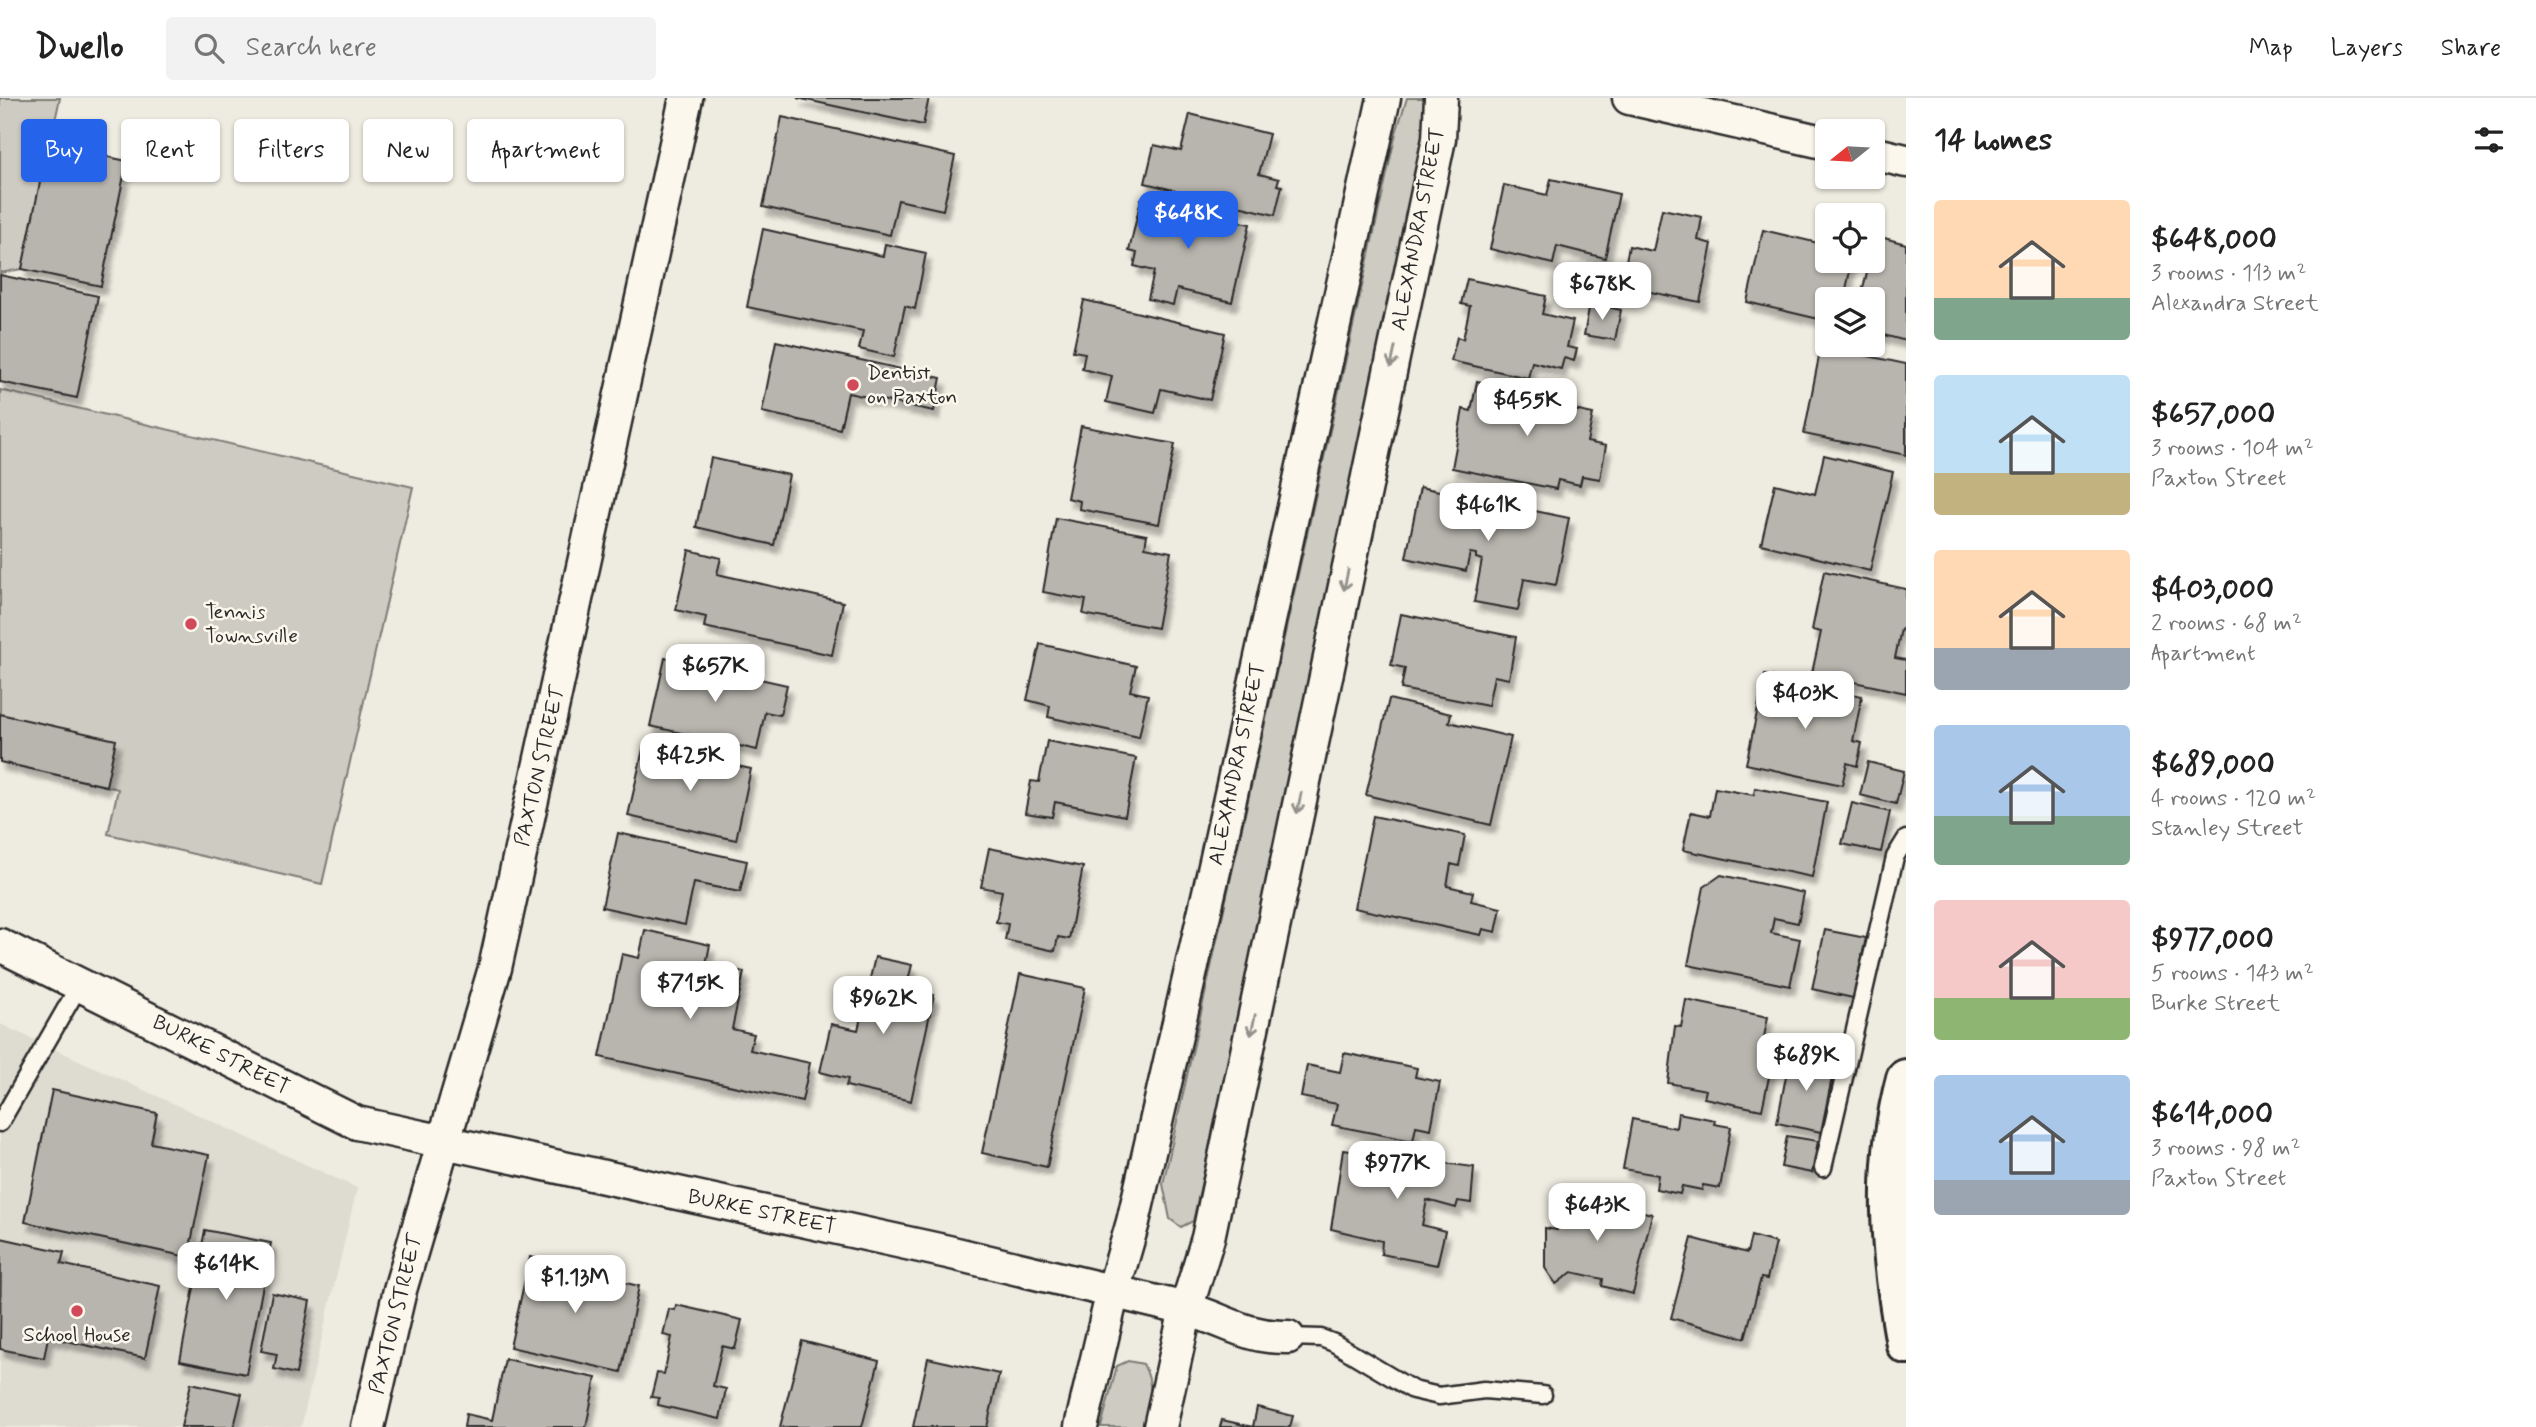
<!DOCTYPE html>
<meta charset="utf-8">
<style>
body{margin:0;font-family:Mynerve,sans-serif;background:#f2f2f2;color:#222;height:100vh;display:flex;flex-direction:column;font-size:26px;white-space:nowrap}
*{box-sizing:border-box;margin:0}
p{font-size:23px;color:#767676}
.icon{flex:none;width:38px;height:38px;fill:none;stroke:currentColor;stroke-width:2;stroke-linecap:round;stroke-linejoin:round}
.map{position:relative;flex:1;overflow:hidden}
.drawer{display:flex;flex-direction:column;background:#fff;width:630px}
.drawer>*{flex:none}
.banner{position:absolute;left:21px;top:21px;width:665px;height:63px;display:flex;gap:14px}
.needle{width:46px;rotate:252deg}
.controls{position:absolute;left:1815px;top:21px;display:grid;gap:14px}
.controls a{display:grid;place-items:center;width:70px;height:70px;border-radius:7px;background:#fff;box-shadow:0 2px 5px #0004;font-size:35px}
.price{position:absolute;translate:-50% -60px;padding:0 16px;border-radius:14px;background:#fff;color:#222;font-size:23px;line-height:46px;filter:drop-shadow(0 2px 4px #0008)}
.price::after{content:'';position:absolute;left:50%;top:42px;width:21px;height:16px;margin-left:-10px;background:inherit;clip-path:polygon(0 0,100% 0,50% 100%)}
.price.active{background:#2563eb;color:#fff}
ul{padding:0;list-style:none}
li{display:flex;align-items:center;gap:21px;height:175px;padding:0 28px}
li span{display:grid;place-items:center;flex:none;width:196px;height:140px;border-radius:7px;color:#555}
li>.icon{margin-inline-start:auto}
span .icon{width:84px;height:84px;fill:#fffc;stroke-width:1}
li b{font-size:30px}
h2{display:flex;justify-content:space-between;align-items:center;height:84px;padding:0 28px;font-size:30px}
.pill{padding:0 24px;border-radius:7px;background:#fff;box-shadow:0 2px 5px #0004;font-size:24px;line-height:63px}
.pill.active{background:#2563eb;color:#fff}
header{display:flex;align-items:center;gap:42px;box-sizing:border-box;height:98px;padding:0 35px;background:#fff;border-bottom:2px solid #e0e0e0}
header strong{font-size:33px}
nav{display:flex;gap:38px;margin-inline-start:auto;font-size:24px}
.search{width:490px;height:63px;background:#f2f2f2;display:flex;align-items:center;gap:18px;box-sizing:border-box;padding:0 24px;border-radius:7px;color:#767676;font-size:26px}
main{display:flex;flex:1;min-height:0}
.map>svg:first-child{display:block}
</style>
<header>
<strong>Dwello</strong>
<div class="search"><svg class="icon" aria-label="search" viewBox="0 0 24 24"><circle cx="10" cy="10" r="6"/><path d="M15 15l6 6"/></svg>Search here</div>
<nav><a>Map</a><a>Layers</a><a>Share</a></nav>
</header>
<main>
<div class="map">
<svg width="1906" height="1329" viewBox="0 0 1906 1329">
<defs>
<filter id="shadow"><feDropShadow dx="4.5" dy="8" stdDeviation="2" flood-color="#0004"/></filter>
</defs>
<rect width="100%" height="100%" fill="#eeebe0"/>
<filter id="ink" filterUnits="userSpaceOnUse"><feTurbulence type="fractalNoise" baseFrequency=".0143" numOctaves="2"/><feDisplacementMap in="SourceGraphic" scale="14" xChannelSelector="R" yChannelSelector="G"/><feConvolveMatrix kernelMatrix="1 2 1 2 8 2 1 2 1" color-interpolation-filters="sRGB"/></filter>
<g filter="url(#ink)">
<path fill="#dedbd1" d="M0 926 357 1090 301 1329H0Z"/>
<path fill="#cecbc2" stroke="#7c7b76" stroke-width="2" d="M0 0H60L22 171 0 175Z
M1407 0H1425L1428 25 1424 79 1193 1123 1181 1129 1170 1121 1163 1086 1396 35Z
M0 292 413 389 322 786 108 736 118 691 0 664Z
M1128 1263 1143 1266C1155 1287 1150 1307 1146 1329H1101L1117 1268Z"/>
<path fill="#b8b5ae" stroke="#2b2b2b" stroke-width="2" filter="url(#shadow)" d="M797 0H929L923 27Z
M1190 16 1269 36 1259 76 1279 81 1277 87 1282 88 1275 117 1145 85 1154 47 1181 53Z
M782 19 955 58 943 112 898 102 890 137 763 109Z
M48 46 127 63 101 188 22 171Z
M1551 81 1619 96 1605 160 1557 148 1553 166 1490 151 1504 87 1547 97Z
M1141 101 1250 126 1232 204 1177 191 1173 207 1148 201 1154 173 1134 168 1137 155 1129 153Z
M1662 111 1702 119 1698 142 1712 146 1700 204 1621 188 1629 148 1653 153Z
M763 131 883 158 885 146 926 155 915 211 905 208 894 259 859 251 863 233 747 209Z
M1763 132 1827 147V163H1852L1844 201H1827V223L1747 204Z
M1877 138 1906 146V243L1872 234V201H1860Z
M0 177 98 198 77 300 0 284Z
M1467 181 1546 198 1542 216 1573 223 1567 249 1577 251 1574 263 1564 260 1561 271 1532 264 1528 280 1451 263 1457 239 1463 241 1470 208 1461 206Z
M1084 202 1225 235 1210 302 1161 291 1155 315 1106 304 1112 278 1082 271 1085 255 1073 253Z
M1590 205 1621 212 1615 242 1584 237Z
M776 243 941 280 934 313 848 295 840 331 762 314Z
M1821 248 1906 266V357L1804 336Z
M1477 283 1576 303 1574 312 1593 316 1587 344 1606 348 1600 381 1582 378 1580 387 1558 382 1556 391 1452 370 1463 311 1471 313Z
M1081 328 1175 346 1159 426 1079 411 1080 403 1067 400Z
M1824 357 1893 374 1870 473 1761 446 1775 386 1815 396Z
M711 360 789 377 774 447 696 429Z
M1420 389 1569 420 1556 487 1524 481 1518 512 1474 504 1482 462 1476 460V456L1470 455 1466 473 1406 460Z
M1056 420 1147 437 1145 449 1171 454 1157 530 1083 516 1086 502 1043 494Z
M689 452 721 460 717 476 843 504 832 557 704 529 706 519 676 512Z
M1824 473 1906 491V532L1901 531 1895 560 1906 562V595L1812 575 1821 534 1812 532Z
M1401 516 1516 539 1509 581 1494 578 1488 608 1401 591 1405 570 1391 567Z
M1040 546 1136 568 1130 593 1148 597 1139 639 1048 619 1050 608 1027 602Z
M665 560 787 587 780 617 765 614 757 652 650 628Z
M1765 577 1862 598 1853 643 1862 645 1857 668 1847 665 1842 687 1746 666Z
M1389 601 1451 616 1449 624 1511 639 1491 727 1366 697Z
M0 616 116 642 106 688 0 664Z
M1047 643 1136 660 1125 718 1055 704 1052 719 1025 715 1031 683 1039 684Z
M644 647 751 671 736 742 628 718Z
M1868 664 1904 673 1896 706 1860 697Z
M1715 690 1754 697 1755 690 1827 704 1812 779 1683 752 1691 714 1710 718Z
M1852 705 1890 714 1881 754 1842 746Z
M1373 718 1465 737 1459 768 1451 766 1447 788 1473 794 1471 803 1501 810 1496 834 1483 831 1481 837 1354 810Z
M618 735 747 763 740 794 694 785 685 827 602 809Z
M989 750 1083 769 1069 841 1058 839 1055 853 1005 842 1008 826 996 824 1002 793 981 789Z
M1721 777 1804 795 1798 825 1774 820 1771 835 1800 841 1790 888 1688 867 1704 789Z
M645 832 710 847 706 866 744 874 732 931 754 936 750 952 810 965 802 1003 600 959 622 856 639 860Z
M1825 832 1866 840 1853 900 1812 891Z
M875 859 912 867 906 890 934 897 911 1003 846 988 848 981 820 974 831 926 858 932Z
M1020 876 1085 890 1047 1069 982 1055Z
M1686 902 1768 919 1763 944 1776 946 1762 1012 1704 1000 1706 992 1668 985 1675 928 1681 929Z
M1344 955 1417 970 1415 979 1440 984 1431 1031 1416 1028 1413 1043 1332 1027 1337 1006 1301 999 1307 967 1340 974Z
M1790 957 1835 965 1821 1034 1777 1025Z
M52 992 157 1015 151 1045 209 1057 188 1159 25 1124Z
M1678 1015 1715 1022 1714 1026 1731 1029 1720 1090 1703 1087 1702 1092 1682 1088 1680 1096 1656 1091 1658 1077 1623 1071 1632 1021 1676 1030Z
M1787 1038 1818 1043 1812 1075 1781 1069Z
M1343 1052 1474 1069 1471 1105 1458 1103 1456 1110 1427 1102 1422 1127 1445 1133 1437 1167 1381 1156 1382 1143 1331 1131Z
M1565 1095 1652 1116 1633 1196 1602 1188 1603 1181 1572 1174 1556 1186 1545 1170V1130L1557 1132Z
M205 1132 271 1145 246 1276 180 1263Z
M1751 1138 1776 1145 1767 1181 1761 1180 1745 1240 1671 1220 1692 1140 1747 1155Z
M1 1140 64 1154 61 1166 160 1188 145 1260 48 1239 44 1260 0 1251Z
M530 1159 610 1176 609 1181 639 1188 621 1274 510 1249Z
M272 1195 310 1203 296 1276 274 1271 277 1256 261 1253Z
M676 1207 742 1222 735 1251 722 1248 713 1288 726 1291 720 1321 658 1307 659 1300 651 1299 657 1275 664 1276 672 1239 663 1237 669 1211 675 1212Z
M802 1243 879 1263 862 1329H780Z
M928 1260 999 1276 987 1329H913Z
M505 1261 596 1280 586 1329H464L466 1316 492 1322Z
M191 1285 242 1296 234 1329H181Z
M1257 1309 1293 1318 1290 1329H1220L1222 1322 1253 1329Z"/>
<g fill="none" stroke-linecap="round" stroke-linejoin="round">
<g stroke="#2b2b2b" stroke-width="21">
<path id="lane" d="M0 1025 80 886
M1823 1070 1895 759 1906 741
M1288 1239 1321 1240 1334 1245 1413 1292 1439 1298 1484 1292 1543 1297"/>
</g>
<g stroke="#2b2b2b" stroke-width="37">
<path id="street" d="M1629 0 1827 45
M1872 55 1906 63
M0 847 357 1025 948 1154 1186 1211C1224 1221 1245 1240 1288 1239
M368 1329 400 1192 495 870 686 0
M1081 1329 1113 1193 1133 1124 1216 764 1384 0
M1160 1329 1186 1211 1208 1140 1439 41 1441 0"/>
</g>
<g stroke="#2b2b2b" stroke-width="44">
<path id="secondary" d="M1906 981C1882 1070 1890 1157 1906 1246"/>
</g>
<use href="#lane" stroke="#fbf7ec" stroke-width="16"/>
<use href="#street" stroke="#fbf7ec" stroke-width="32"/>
<use href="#secondary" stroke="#fbf7ec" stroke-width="38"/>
</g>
<defs><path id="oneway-shaft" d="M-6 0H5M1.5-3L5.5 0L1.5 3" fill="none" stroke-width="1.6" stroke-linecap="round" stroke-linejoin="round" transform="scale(1.75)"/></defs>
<g stroke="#93918c">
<use href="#oneway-shaft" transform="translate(1393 259) rotate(102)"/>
<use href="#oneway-shaft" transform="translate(1346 482) rotate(102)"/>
<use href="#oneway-shaft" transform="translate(1299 705) rotate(102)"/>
<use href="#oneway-shaft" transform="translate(1253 927) rotate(102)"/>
</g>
</g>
<g fill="#d1495b" stroke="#fbf7ec" stroke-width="2.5">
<circle cx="853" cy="287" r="7"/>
<circle cx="191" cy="526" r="7"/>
<circle cx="77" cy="1213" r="7"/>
</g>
<g text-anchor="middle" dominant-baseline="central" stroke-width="5" stroke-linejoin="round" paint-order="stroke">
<g font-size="21" fill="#2b2b2b" stroke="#fbf7ec">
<text transform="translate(1418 131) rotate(-79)">ALEXANDRA STREET</text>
<text transform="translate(1237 666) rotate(-78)">ALEXANDRA STREET</text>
<text transform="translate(540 668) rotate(-77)">PAXTON STREET</text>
<text transform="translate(221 957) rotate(27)">BURKE STREET</text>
<text transform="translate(762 1114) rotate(12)">BURKE STREET</text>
<text transform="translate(396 1216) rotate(-76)">PAXTON STREET</text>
</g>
<g font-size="21" fill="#2b2b2b" stroke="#fbf7ec" text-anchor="start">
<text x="867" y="275">Dentist<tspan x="867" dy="24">on Paxton</tspan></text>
<text x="205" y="514">Tennis<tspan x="205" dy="24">Townsville</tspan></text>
<text x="77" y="1237" text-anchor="middle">School House</text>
</g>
</g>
</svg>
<div class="controls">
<a><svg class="needle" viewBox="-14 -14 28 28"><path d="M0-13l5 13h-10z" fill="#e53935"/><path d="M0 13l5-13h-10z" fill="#767676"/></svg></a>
<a><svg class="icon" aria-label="locate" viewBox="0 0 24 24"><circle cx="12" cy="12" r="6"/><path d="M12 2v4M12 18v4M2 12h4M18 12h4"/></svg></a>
<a><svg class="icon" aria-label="layers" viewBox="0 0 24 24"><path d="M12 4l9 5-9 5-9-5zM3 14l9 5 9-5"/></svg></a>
</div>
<b class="price active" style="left:1188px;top:153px">$648K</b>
<b class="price" style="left:1602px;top:224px">$678K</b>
<b class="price" style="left:1527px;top:340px">$455K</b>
<b class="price" style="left:1488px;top:445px">$461K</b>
<b class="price" style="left:715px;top:606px">$657K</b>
<b class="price" style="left:1805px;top:633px">$403K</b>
<b class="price" style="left:690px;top:695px">$425K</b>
<b class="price" style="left:690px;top:923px">$715K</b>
<b class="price" style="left:883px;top:938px">$962K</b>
<b class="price" style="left:1806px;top:995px">$689K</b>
<b class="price" style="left:1397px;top:1103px">$977K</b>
<b class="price" style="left:1597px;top:1145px">$643K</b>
<b class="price" style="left:226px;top:1204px">$614K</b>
<b class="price" style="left:575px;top:1217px">$1.13M</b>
<div class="banner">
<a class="pill active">Buy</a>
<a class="pill">Rent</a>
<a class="pill">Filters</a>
<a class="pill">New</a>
<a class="pill">Apartment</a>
</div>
</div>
<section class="drawer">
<h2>14 homes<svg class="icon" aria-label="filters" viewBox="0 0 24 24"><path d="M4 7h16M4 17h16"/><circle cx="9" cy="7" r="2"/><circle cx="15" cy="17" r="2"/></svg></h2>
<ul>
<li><span style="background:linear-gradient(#ffd9b3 70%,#7fa58c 0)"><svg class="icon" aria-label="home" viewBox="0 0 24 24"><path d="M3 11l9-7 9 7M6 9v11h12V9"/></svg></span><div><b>$648,000</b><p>3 rooms · 113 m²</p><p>Alexandra Street</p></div></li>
<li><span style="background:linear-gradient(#bfe0f5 70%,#c2b280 0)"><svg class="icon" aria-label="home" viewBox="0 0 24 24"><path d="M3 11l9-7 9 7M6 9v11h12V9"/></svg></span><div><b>$657,000</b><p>3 rooms · 104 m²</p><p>Paxton Street</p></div></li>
<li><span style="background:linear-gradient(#ffd9b3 70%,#9aa5b1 0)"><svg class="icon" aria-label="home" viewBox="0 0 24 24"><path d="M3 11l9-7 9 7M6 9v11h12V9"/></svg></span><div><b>$403,000</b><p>2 rooms · 68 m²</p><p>Apartment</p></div></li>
<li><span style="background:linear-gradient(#a9c7e8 65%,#7fa58c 0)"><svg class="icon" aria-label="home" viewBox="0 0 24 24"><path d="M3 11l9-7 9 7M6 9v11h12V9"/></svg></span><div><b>$689,000</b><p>4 rooms · 120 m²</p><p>Stanley Street</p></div></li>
<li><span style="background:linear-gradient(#f6c9c9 70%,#8fb573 0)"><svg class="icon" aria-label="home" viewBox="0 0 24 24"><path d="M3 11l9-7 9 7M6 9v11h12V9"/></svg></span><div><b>$977,000</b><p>5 rooms · 143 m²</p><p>Burke Street</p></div></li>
<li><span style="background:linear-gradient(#a9c7e8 75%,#9aa5b1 0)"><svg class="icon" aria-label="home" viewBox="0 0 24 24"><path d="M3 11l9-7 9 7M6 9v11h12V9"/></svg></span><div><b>$614,000</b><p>3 rooms · 98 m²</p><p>Paxton Street</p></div></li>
</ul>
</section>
</main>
